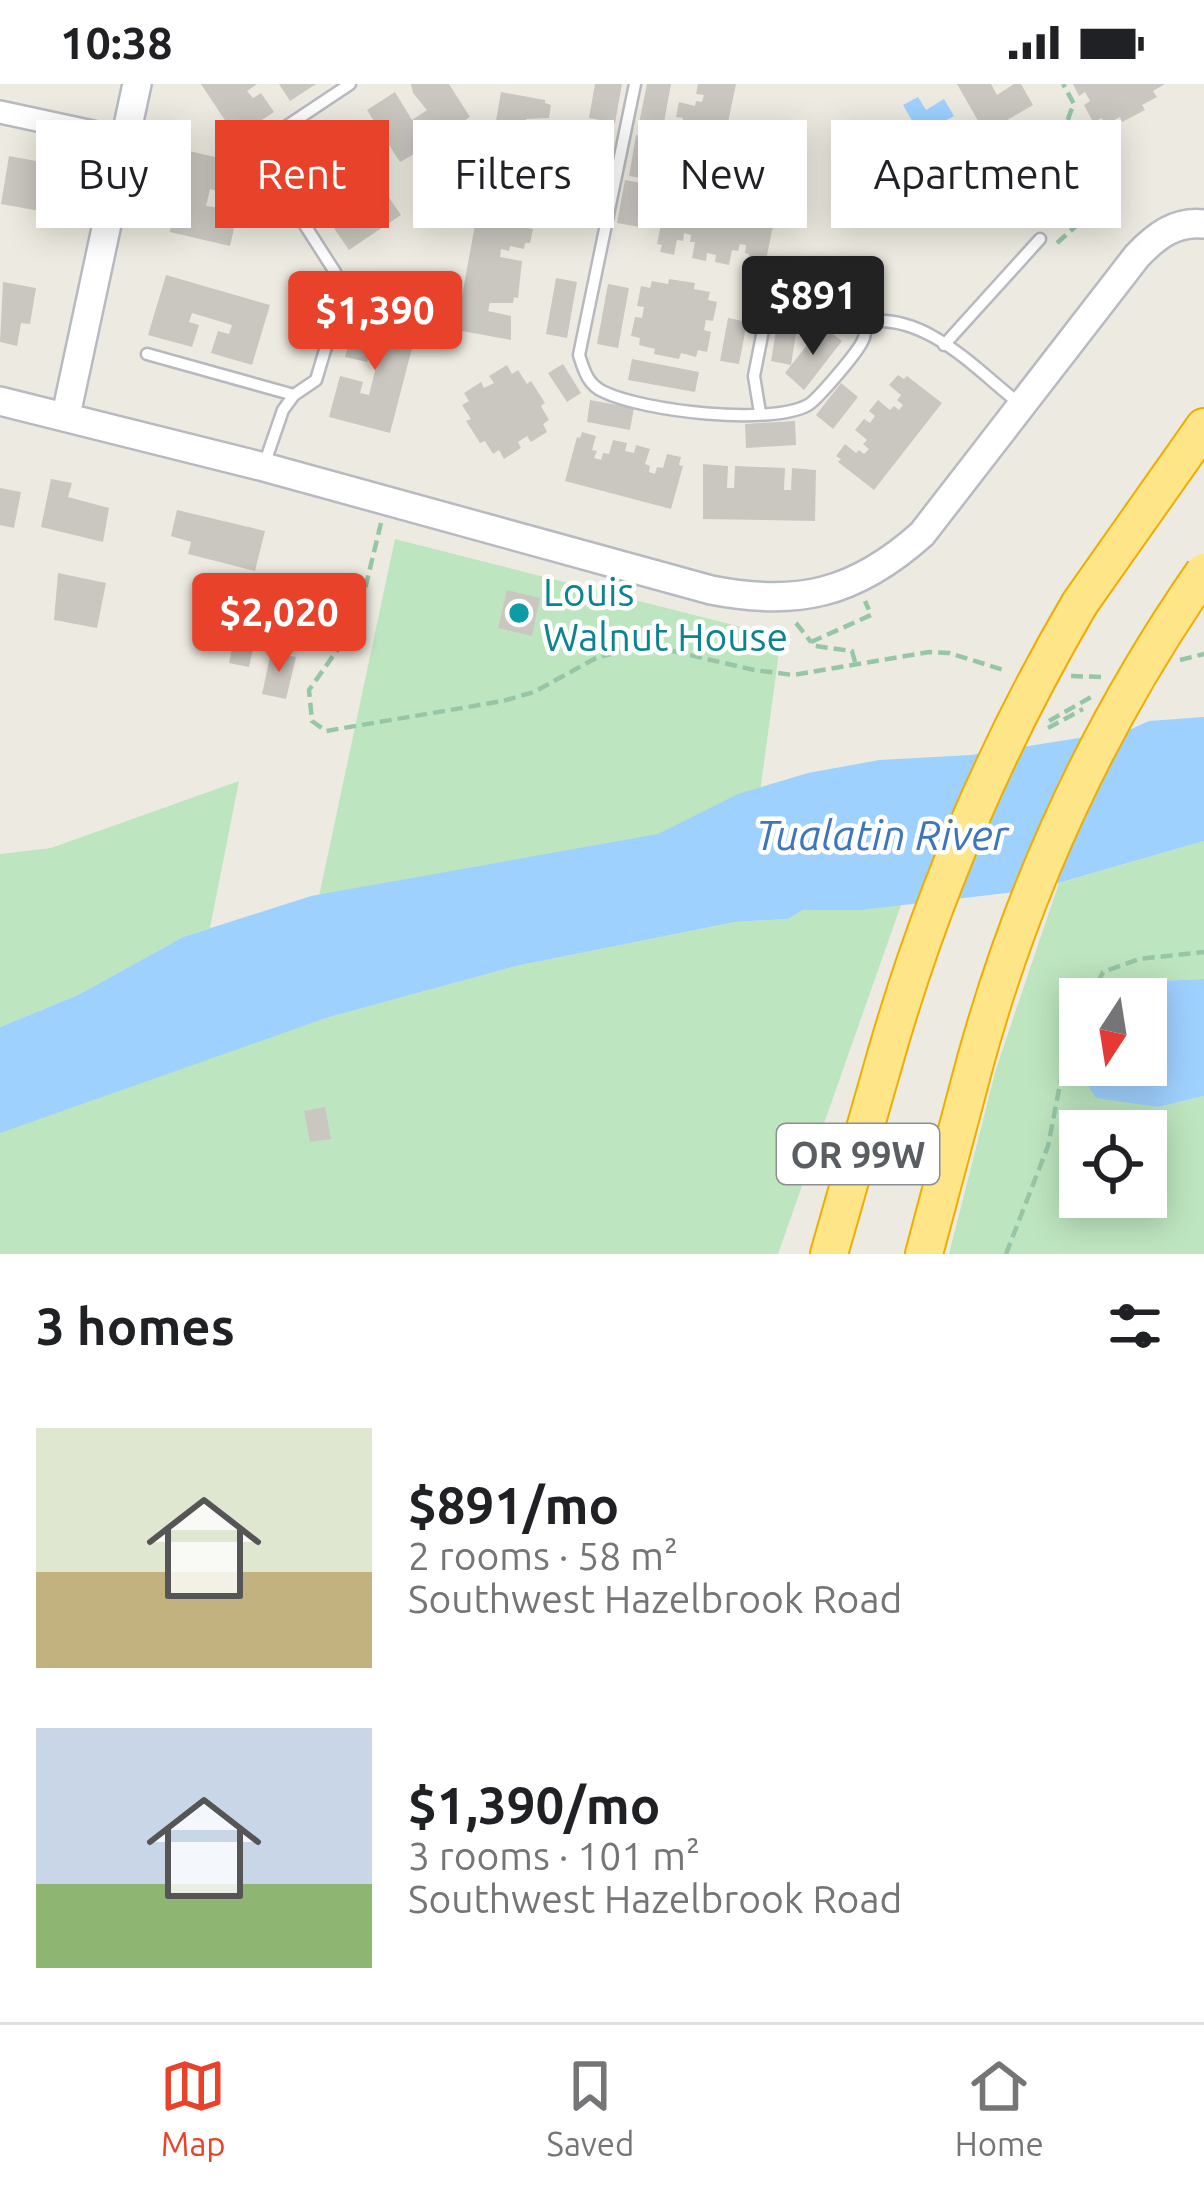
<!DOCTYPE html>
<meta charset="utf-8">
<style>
body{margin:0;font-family:Ubuntu,sans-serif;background:#f2f2f2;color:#202124;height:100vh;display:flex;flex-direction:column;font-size:45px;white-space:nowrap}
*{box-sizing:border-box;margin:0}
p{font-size:39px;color:#757577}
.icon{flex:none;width:66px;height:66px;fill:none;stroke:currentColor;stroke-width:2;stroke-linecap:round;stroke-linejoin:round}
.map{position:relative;height:1170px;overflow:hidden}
.details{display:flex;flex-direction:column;background:#fff;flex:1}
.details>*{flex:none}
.guide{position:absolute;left:36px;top:36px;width:1134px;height:108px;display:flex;gap:24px}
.needle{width:78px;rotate:192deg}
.fabs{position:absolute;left:1059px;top:894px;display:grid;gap:24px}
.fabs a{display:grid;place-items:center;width:108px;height:108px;border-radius:0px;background:#fff;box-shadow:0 6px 30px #0003;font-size:60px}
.price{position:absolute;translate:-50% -102px;padding:0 27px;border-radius:12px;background:#e9422a;color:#fff;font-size:39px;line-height:78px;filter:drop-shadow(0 3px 6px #0008)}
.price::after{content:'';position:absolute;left:50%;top:72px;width:36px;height:27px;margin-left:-18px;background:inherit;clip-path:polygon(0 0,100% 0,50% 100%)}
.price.current{background:#222;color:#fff}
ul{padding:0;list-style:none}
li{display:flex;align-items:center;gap:36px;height:300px;padding:0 36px}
li span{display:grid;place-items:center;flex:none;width:336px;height:240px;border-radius:0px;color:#555}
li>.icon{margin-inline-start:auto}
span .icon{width:144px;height:144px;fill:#fffc;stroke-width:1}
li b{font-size:51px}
h2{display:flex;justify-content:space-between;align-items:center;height:144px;padding:0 36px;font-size:51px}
.chip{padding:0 42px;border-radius:0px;background:#fff;box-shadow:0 6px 30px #0003;font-size:42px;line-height:108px}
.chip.current{background:#e9422a;color:#fff}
.status{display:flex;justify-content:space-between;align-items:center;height:84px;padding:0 60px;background:#fff;direction:ltr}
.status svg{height:33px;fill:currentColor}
.dock{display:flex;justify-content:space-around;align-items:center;height:168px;border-top:3px solid #e0e0e0;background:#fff;font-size:33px;color:#757577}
.dock a{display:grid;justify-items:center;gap:6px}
.dock .current{color:#e9422a}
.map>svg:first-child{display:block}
</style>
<div class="status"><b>10:38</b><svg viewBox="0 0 49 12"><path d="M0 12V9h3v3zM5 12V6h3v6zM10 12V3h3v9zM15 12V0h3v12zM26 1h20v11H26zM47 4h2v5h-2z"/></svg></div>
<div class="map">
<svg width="1204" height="1170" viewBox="0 0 1204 1170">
<rect width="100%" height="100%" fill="#edebe1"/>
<path fill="#bde5bf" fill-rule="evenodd" d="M395 455 781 553 754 753 318 817Z
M239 697 210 844 183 853 78 911 0 943V770L51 764Z
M1204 757V895L1158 897 1125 915H1080V981H1092L1085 996 1158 1023 1204 1012V1170H949L996 985 1059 799ZM1080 1047H1146V1113H1080Z
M901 821 778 1170H0V1049L18 1040 326 934 516 882 735 838 788 835 803 826Z"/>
<path fill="#9fd1ff" d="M918 13 926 26 944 15 954 32 937 41 944 55 928 64 903 21Z
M1204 633V757L1034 806 860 826H803L788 835 735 838 516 882 326 934 0 1049V943L78 911 183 853 311 812 658 750 738 710 808 689 879 676 971 671 1129 646 1149 637Z
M1204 895V1012L1158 1023 1096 1014 1085 996 1092 981H1146V915L1125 914 1158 897Z"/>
<path fill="#cac7c0" d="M201 0H257L247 7 253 14 261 9 274 28 236 53Z
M279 0H316L290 17Z
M411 0H449L470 33 447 48 448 51 400 78 367 26 395 8 412 36 427 26 413 9Z
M595 0H622L615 39 589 34Z
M647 0H671L662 49 638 44Z
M698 0H736L715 101 671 92 672 88 666 87 669 73 683 76 684 71 691 73 692 66 685 65 686 59 672 56 675 41 682 43 683 34 676 33 679 18 695 22 696 17 702 18 704 11 696 10Z
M957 0H991L997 11 1014 0H1021L1033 21 985 49Z
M1073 0H1165L1153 7 1157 13 1142 21 1145 26 1122 38 1120 33 1105 41 1102 34 1093 38 1084 21 1090 17 1085 8 1079 12Z
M501 8 545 16V19L551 21 549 34 526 35 525 42 532 43 531 49 546 52 543 66 536 65 535 74 543 75 540 89 524 87 523 91 516 90 515 97 523 98 522 105 537 107 534 121 527 120 526 124 482 116Z
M339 42 401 131 349 166 325 131 344 118 351 127 359 122 335 88 327 93 333 101 314 114 288 77Z
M636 51 659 55 652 96 629 92Z
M189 67 249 81 241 113 210 105 206 122 228 125 237 131 230 162 170 148 179 96H182Z
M9 72 41 78 38 94 50 97 45 128 1 120Z
M581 72 604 76 594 133 571 129Z
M625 96 648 100 640 143 617 139Z
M666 116 774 137 765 181 762 180 761 186 747 184 749 170 745 169 746 161 740 160 738 167 732 166 729 181 715 178 716 171 707 169 706 177 692 174 695 158H690L691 151 684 149 683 157 677 156 674 171 660 168 662 161 657 160Z
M476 135 533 145 530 159H525L524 165 510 162 509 167 501 165 500 173 522 177 518 214 514 213 513 219H490L488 227 511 232V256L456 246Z
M166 191 270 221 252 281 211 269 218 247 229 250 232 241 192 229 189 238 199 241 192 263 148 251Z
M556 194 577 198 567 254 546 250Z
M669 195 695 199 694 205 710 208 708 216 717 218 713 237 706 236 704 246 711 248 707 268 698 266 696 273 681 269 679 275 654 270 655 265 639 261 640 254 631 252 635 233 642 234 644 223 637 222 641 202 650 204 652 197 668 200Z
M3 198 36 204 30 240 21 239 17 262 0 258Z
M608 200 629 204 618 264 597 260Z
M357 229 417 245 390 349 329 333 340 292 363 298 360 309 369 311 379 271 370 269 367 278 345 273Z
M728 234 747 238 739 280 720 277Z
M777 241 797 244 791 281 771 277Z
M822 242 842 257 804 306 785 289Z
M632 275 699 288 695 308 628 296Z
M563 280 581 309 567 318 548 289Z
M507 281 512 290 518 286 527 300 531 297 545 319 541 322 549 336 543 340 547 348 531 358 527 352 518 358 521 364 504 375 499 366 493 370 485 357 480 359 466 337 471 335 462 321 469 317 464 309 481 298 484 304 494 299 489 292Z
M898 291 904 295 907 292 942 319 874 406 838 378 841 375 836 372 845 360 856 369 859 366 864 370 869 365 863 360 867 356 855 346 864 335 870 339 875 332 869 327 878 316 890 326 894 322 899 326 903 321 897 316 901 311 889 301Z
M841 299 858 313 833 345 816 331Z
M590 316 634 324 630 346 587 338Z
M795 337 796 361 746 364 745 340Z
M582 348 596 352 592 366 597 367 594 374 601 376 603 369 609 370 613 356 627 359 625 367 634 369 636 361 650 365 645 380 650 382 649 388 655 390 657 383 663 384 667 370 681 373 679 381 683 382 671 425 565 397 577 353 580 354Z
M703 380 728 382 727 404H734L735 382 785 384 784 406H791L792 384 816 386 815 437 703 435Z
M51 395 72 399 68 413 109 424 103 458 41 443Z
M0 404 21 408 14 444 0 441Z
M177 426 265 447 255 487 188 470 191 458 171 452Z
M58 489 106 499 97 544 54 536Z
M507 506 540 514 532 552 498 544Z
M237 543 257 547 249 583 229 579Z
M271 568 296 573 286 615 262 610Z
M325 1023 331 1055 310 1058 304 1027Z"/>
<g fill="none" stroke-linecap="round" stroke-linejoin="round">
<g stroke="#b7b9be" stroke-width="15">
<path id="lane" d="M635 0 579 271C584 287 588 301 604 308 644 327 769 342 808 321 817 316 859 267 863 256 866 251 865 244 865 238 926 228 975 285 1020 320
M944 261 1040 155
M147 270 294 311
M760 329 754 292 767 226 782 210 802 205 865 238
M264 381 283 326 294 311 316 296 340 216 335 188 265 79 263 58 350 0"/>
</g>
<g stroke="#b7b9be" stroke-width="26">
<path id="street" d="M0 28 125 55"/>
</g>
<g stroke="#b7bac0" stroke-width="32">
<path id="secondary" d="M0 317 264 383 711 506C797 523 855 510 922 450L1137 172C1156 152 1175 137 1204 140
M66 331 137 0"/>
</g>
<g stroke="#eeae00" stroke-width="40">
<path id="highway" d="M1080 519 1204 343
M829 1170 886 971
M924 1170 976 975"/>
</g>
<path stroke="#96c6a6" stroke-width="4.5" stroke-dasharray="12 6" stroke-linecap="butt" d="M1057 159 1102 119 1091 97 1071 91C1061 66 1063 43 1074 20L1063 0
M381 439 357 538 309 606 312 637 326 647 503 617 534 608 596 574 629 565H664L754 586 793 591 929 568 949 569 1007 587
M796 539 811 558
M1180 576 1204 570
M855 578 852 567 815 562 811 558 871 531 865 517
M1071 592 1102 593
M1049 637 1091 613
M1048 644 1083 625
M1090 915 1103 888 1139 875 1204 868
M1006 1170 1048 1062 1063 985 1080 936"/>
<use href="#lane" stroke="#fff" stroke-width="10"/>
<use href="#street" stroke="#fff" stroke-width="21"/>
<use href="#secondary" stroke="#fff" stroke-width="27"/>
<use href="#highway" stroke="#fde588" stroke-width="36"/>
<g stroke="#eeae00" stroke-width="40" stroke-linecap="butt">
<path id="highway-bridge" d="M886 971C932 811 996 662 1080 519
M976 975C1024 802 1101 636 1204 488"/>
</g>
<use href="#highway-bridge" stroke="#fde588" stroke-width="36"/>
</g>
<circle fill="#0f9aa8" stroke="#fff" stroke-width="4.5" cx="519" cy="529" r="12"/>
<g text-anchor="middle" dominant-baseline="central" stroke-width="9" stroke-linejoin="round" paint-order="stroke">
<rect fill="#fff" stroke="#8c8e91" stroke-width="3" x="777" y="1040" width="162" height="60" rx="9"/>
<g font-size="36" font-weight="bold" fill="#5a5d62">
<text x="858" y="1070">OR 99W</text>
</g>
<g font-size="39" fill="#0d838f" stroke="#fff" text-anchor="start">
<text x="543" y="507">Louis<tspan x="543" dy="45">Walnut House</tspan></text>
</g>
<g font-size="42" font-style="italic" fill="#3f75ba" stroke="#fff">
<text x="882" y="750">Tualatin River</text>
</g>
</g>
</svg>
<div class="fabs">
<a><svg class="needle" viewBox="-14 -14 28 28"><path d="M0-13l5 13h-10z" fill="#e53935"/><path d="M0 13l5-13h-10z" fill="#757577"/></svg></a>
<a><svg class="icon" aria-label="locate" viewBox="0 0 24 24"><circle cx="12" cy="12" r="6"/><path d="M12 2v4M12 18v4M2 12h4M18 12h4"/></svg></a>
</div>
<b class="price current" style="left:813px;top:274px">$891</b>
<b class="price" style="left:375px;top:289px">$1,390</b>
<b class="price" style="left:279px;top:591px">$2,020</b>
<div class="guide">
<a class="chip">Buy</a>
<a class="chip current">Rent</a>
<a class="chip">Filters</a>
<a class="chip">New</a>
<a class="chip">Apartment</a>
</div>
</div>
<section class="details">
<h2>3 homes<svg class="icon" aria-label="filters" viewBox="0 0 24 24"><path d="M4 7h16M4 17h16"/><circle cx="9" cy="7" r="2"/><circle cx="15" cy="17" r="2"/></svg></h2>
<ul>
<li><span style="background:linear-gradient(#dfe7d0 60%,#c2b280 0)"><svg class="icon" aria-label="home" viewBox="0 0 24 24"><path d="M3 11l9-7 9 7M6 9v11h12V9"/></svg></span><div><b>$891/mo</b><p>2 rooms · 58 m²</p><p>Southwest Hazelbrook Road</p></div></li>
<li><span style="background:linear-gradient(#c9d6e8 65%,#8fb573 0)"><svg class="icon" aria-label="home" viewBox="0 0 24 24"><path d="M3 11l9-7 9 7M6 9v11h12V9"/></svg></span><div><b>$1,390/mo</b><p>3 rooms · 101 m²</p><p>Southwest Hazelbrook Road</p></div></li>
</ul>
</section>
<nav class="dock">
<a class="current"><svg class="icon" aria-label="map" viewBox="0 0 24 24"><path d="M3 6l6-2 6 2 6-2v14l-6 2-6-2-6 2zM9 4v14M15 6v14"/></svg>Map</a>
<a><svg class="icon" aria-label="saved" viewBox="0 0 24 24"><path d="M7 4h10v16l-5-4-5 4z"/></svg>Saved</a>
<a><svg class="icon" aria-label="home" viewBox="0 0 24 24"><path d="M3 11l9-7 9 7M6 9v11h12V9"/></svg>Home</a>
</nav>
